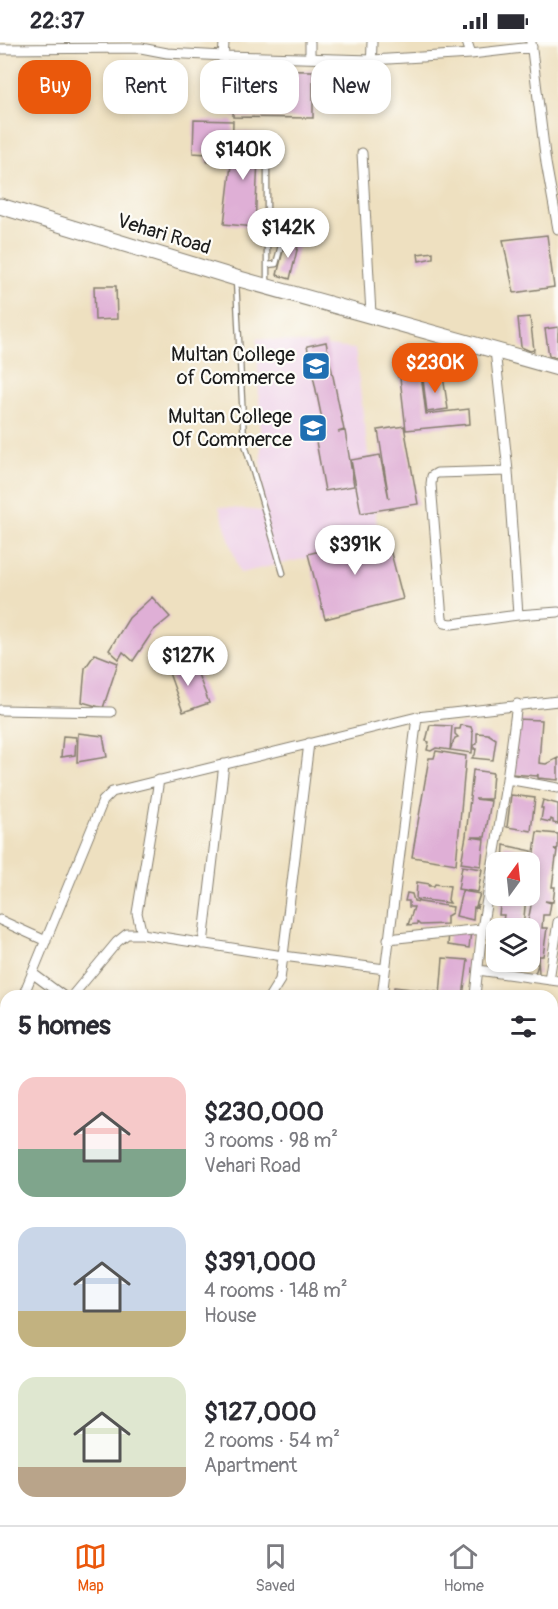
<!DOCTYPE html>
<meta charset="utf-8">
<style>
body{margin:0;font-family:Pangolin,sans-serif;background:#f7f7f7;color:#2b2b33;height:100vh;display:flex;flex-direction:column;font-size:22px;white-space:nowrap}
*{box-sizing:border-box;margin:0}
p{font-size:20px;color:#7c7c81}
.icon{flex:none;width:33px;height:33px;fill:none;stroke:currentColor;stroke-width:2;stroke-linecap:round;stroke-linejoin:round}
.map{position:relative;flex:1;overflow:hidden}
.drawer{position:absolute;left:0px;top:948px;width:558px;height:536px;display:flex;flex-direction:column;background:#fff;border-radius:18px 18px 0 0;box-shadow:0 3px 9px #0003}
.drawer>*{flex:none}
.banner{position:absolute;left:18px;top:18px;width:522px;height:54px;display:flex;gap:12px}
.needle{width:39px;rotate:15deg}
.controls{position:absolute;left:486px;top:810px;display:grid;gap:12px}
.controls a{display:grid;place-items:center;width:54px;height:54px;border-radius:12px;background:#fff;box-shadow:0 3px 9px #0003;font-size:30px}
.price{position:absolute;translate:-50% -51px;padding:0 14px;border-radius:21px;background:#fff;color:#222;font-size:20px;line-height:39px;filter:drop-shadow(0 2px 3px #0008)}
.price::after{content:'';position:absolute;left:50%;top:36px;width:18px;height:14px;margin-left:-9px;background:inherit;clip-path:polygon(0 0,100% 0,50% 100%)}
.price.selected{background:#ea580c;color:#fff}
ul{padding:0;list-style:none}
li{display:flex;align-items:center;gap:18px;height:150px;padding:0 18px}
li span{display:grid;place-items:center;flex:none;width:168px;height:120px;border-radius:18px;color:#555}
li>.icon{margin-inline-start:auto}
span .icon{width:72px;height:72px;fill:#fffc;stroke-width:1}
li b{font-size:26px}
h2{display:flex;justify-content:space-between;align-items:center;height:72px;padding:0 18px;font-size:26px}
.tag{padding:0 21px;border-radius:18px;background:#fff;box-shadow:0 3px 9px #0003;font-size:21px;line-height:54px}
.tag.selected{background:#ea580c;color:#fff}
.status{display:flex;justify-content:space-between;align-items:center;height:42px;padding:0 30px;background:#fff;direction:ltr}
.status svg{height:16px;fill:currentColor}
.tabs{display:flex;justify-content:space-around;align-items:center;height:84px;border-top:2px solid #e1e1e2;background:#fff;font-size:16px;color:#7c7c81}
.tabs a{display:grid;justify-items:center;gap:3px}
.tabs .selected{color:#ea580c}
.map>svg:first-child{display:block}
</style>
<div class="status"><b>22:37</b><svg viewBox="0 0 49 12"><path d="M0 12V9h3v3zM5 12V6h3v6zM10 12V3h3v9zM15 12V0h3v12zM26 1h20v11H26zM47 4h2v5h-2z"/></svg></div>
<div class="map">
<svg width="558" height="1483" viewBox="0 0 558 1483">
<rect width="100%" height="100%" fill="#fdfcf7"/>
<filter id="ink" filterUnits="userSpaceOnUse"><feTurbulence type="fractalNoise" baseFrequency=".0167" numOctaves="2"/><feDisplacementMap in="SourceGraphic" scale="12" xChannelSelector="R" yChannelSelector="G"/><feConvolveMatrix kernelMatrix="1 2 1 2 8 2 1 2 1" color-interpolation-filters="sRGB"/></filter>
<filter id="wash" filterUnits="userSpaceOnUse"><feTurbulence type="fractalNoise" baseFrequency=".008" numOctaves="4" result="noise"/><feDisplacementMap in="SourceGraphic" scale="24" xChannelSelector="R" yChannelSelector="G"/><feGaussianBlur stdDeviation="1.35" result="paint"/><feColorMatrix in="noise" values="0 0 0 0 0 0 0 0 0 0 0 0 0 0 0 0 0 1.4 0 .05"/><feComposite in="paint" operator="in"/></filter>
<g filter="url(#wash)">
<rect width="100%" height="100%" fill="#eee0c0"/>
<path fill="#eed0e8" d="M257 296 355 307 379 500 240 531 219 465 263 469Z"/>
<g id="blocks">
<path fill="#dfafd6" d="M234 28 313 29V76L233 75Z
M194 78 233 79 232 113 214 112 213 120H207V112L193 111Z
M235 89 259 92 255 185 224 182Z
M547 193 554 245 514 251 503 198Z
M286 197 299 200 290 237 277 233Z
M433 210V216L419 219 418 212Z
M94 244H116L117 277 95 278Z
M530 275 534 308 530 309 521 305 518 276Z
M558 285V316L549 314 545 287Z
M326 300 344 388 338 390 345 389 354 444 325 449 315 394 325 392 307 304Z
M429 310 436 312 434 318 428 316Z
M409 320 410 334 398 335 396 321Z
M421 333 426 372 469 367 470 382 406 388 400 336Z
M443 334 448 367 427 370 423 337Z
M404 384 418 462 361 471 351 418 380 413 389 457 378 388Z
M386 492 403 557 325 577 308 512Z
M152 555 170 575 153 589 133 619 123 610 119 617 109 608 129 576Z
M95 612 118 621 103 666 82 660 85 626Z
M193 619 209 661 183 670 168 628Z
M515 677 542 678 539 721 546 722 558 716V738L538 736V732L537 734 511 732Z
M430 683 452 684 450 708 455 696 458 695 455 692V687H460L461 683 471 685 473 691 472 711 436 706 431 709 427 708 429 700 426 699Z
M78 691 103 694 107 715 77 720Z
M477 691 488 692 496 697 493 718 472 716 475 713 476 707H474V703L477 702Z
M63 694 76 695 75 713 61 715Z
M436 709 466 714 456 822 412 815 429 716H434Z
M473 728 493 731 491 757H475L491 759 485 795H471L484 797 481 824 461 821 466 794Z
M511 753 535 756 531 789 507 785Z
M543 758 558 762V782L553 781V778L551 777 550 780 541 778 543 766H541Z
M537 790 558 792V806L554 808H557L552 845H555L553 860 545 859 551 861 549 873H543L542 886H547L543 914H538L539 932 533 931 536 929 538 922 530 920 531 885H527L535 842 534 832 531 831Z
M504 803 532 809 530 820H503Z
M462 824 482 827 478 850 458 847Z
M417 840 430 842 429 844H434L435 842 450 844 448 858 450 861 416 857Z
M462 849 480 852 476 864 478 863 477 866 474 865 473 878 456 874Z
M407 851 412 852 414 859 453 865 452 871 447 874V882L420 883 417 880V882L408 883 414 865H409V859H405Z
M501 854H526L523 886H496V908L490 907 494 884 502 885 504 873H499Z
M471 889 469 906 448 903 449 890Z
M443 916 468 918 463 954H440Z
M499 920H515L514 925 499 922Z
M394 945 437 950V954H393Z
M128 1478H157V1483H129Z
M221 1478H321L322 1483H221Z"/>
</g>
</g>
<g filter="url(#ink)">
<use href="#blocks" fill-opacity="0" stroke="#857e6e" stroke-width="1.5"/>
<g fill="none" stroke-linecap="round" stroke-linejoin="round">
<g stroke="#857e6e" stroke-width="7">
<path id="service" d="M267 223 276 222 283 196
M236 238 244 399 283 531
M267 241V108"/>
</g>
<g stroke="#857e6e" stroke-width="11">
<path id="minor" d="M467 0 471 12
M531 0 546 121 558 187
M0 7 141 6 167 11 224 14 372 18 471 12 532 5
M310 16V0
M221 59 224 0
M370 65 372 0
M362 111 371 272
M495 308 508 429 518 573
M508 429 437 431 432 434 431 442 442 577 445 581 452 582 518 573 558 570
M0 668 111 670
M507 737 558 746
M0 878 46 899
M142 892 137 871 159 738
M388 897 482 887
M203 902 224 722
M478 928 558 939
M32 931 63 954
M549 938 558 880
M23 954 103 759 112 750 417 675 558 659
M72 954 117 900 127 892H142L283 914 385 927
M270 954 280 938 309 701
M382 954 417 675
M475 954 482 887 507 737 517 662
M0 995 6 998
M552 998 558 999
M552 1017 558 1036
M552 1281 558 1282
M552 1372 558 1373
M552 1438 558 1437
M0 1454 6 1455
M339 1478 340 1483
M64 1483 66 1478
M208 1483 209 1478"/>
</g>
<g stroke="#857e6e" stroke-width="17">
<path id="primary" d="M0 164 236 236 558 326"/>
</g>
<use href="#service" stroke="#fff" stroke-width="4.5"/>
<use href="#minor" stroke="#fff" stroke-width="9"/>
<use href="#primary" stroke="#fff" stroke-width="15"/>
</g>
</g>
<defs>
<g id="school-square" transform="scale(1.5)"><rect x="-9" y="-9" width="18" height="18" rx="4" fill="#1f6fb2" stroke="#fdfcf7"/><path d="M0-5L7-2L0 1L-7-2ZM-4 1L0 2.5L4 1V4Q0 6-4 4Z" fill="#fff"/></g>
<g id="university-square" transform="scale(1.5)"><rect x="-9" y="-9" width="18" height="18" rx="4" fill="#1f6fb2" stroke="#fdfcf7"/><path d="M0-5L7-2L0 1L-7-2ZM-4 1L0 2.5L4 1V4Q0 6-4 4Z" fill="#fff"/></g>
</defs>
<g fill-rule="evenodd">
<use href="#school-square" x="316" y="324"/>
<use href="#university-square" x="313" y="386"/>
</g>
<g text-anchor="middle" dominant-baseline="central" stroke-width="4.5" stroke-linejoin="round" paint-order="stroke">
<g font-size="20" fill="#1c1c1c" stroke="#fdfcf7">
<text transform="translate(164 192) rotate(17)">Vehari Road</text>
</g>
<g font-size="20" fill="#1c1c1c" stroke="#fdfcf7" text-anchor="end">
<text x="295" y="312">Multan College<tspan x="295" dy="23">of Commerce</tspan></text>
<text x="292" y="374">Multan College<tspan x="292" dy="23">Of Commerce</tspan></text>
</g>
</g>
</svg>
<div class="controls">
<a><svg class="needle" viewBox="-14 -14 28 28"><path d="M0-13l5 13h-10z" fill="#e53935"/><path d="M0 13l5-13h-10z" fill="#7c7c81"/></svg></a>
<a><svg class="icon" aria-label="layers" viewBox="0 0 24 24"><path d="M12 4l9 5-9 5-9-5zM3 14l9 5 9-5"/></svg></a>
</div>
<b class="price" style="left:243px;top:139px">$140K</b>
<b class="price" style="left:288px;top:217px">$142K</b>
<b class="price selected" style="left:435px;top:352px">$230K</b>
<b class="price" style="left:355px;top:534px">$391K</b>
<b class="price" style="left:188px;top:645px">$127K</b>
<div class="banner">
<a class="tag selected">Buy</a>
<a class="tag">Rent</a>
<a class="tag">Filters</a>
<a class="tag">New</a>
</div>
<section class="drawer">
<h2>5 homes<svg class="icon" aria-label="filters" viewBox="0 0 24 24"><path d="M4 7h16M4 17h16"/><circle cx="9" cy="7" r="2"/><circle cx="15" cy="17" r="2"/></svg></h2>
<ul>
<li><span style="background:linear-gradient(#f6c9c9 60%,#7fa58c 0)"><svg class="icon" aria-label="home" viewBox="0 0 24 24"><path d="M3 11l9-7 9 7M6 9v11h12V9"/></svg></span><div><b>$230,000</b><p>3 rooms · 98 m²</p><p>Vehari Road</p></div></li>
<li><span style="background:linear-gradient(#c9d6e8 70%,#c2b280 0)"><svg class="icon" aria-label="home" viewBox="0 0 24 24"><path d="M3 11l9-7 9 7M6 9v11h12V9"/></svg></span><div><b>$391,000</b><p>4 rooms · 148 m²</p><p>House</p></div></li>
<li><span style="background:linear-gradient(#dfe7d0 75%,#b9a48a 0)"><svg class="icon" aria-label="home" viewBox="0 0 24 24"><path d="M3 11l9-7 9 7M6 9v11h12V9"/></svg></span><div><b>$127,000</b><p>2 rooms · 54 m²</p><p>Apartment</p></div></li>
</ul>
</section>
</div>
<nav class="tabs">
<a class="selected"><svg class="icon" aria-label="map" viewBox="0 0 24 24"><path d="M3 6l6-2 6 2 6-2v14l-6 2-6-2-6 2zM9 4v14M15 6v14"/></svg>Map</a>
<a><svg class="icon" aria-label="saved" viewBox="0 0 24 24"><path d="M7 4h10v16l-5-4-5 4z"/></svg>Saved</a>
<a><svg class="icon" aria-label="home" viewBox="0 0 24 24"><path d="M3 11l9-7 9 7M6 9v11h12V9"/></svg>Home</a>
</nav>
